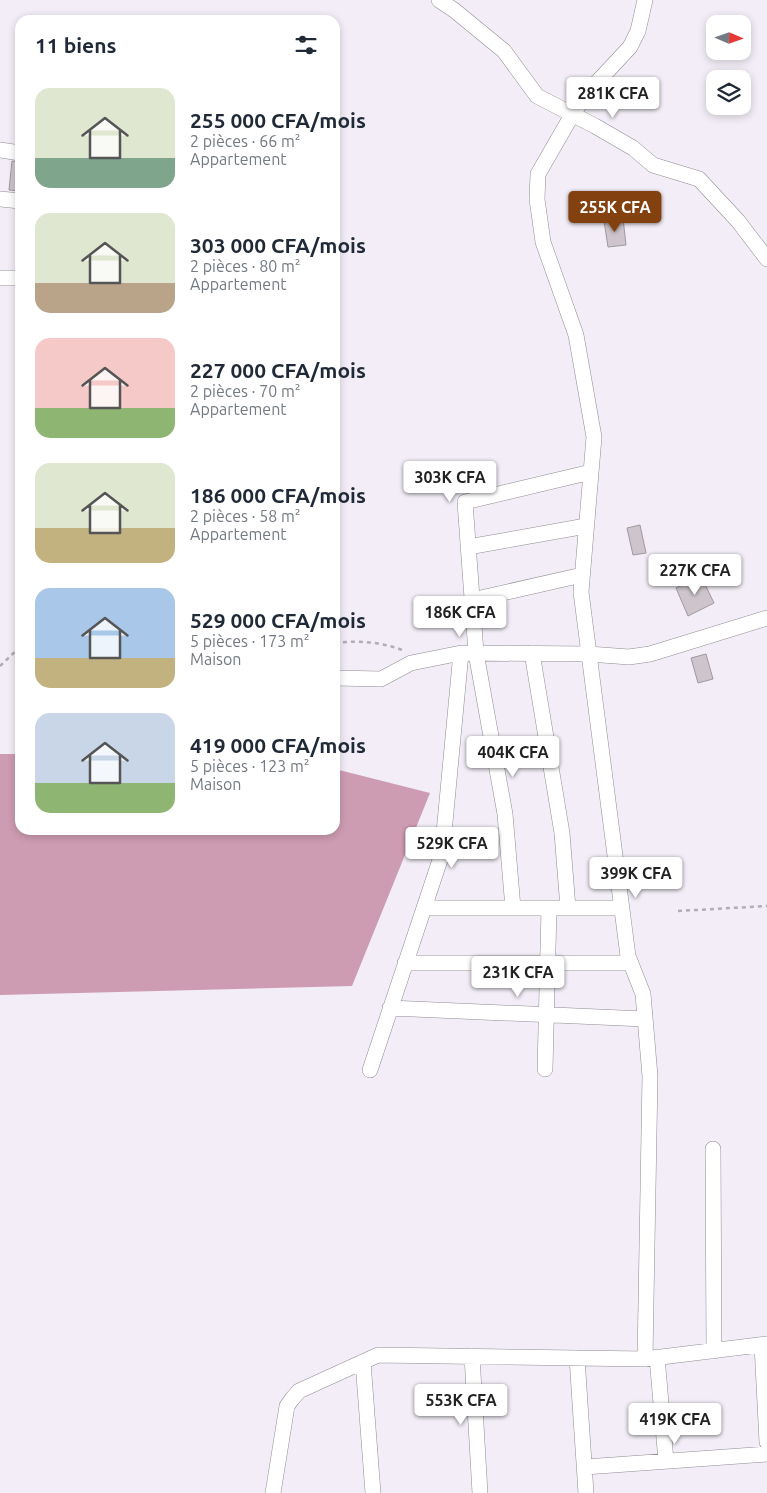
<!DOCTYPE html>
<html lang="fr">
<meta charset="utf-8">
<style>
body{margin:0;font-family:Ubuntu,sans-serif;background:#f2f2f3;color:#1f2937;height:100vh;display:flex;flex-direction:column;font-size:19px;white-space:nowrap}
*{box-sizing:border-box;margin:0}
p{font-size:16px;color:#747a83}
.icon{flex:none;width:28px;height:28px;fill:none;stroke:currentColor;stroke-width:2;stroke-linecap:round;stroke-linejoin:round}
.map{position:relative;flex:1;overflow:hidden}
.side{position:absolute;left:15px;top:15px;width:325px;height:820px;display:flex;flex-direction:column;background:#fff;border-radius:15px;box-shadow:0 2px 8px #0003}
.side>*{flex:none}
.needle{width:32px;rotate:92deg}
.buttons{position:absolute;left:706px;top:15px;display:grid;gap:10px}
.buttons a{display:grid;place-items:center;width:45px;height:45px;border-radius:10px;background:#fff;box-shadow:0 2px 8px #0003;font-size:25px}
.price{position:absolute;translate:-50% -42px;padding:0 11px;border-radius:5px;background:#fff;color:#222;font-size:16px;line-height:32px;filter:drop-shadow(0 1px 2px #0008)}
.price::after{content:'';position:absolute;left:50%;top:30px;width:15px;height:11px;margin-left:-8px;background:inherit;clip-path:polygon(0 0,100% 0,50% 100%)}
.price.on{background:#83410f;color:#fff}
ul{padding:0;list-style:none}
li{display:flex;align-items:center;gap:15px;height:125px;padding:0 20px}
li span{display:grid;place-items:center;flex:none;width:140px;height:100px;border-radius:15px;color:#555}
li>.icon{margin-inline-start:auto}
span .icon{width:60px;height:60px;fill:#fffc;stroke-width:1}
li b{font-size:21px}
h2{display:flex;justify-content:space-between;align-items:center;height:60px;padding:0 20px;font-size:21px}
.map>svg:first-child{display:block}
</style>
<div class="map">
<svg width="767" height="1493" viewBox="0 0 767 1493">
<rect width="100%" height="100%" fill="#f2edf6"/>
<path fill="#ce9cb2" d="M0 754H20V830H335V769L430 793 352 986 0 995Z"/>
<path fill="#cdc5cb" stroke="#a0989f" d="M12 161 20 162V191L9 190Z
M623 218 626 245 608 247 604 221Z
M640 525 646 553 633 555 627 528Z
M701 576 714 603 688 616 676 588Z
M706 654 713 679 698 683 691 658Z"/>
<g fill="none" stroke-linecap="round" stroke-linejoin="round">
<g stroke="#908c93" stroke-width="16">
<path id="street" d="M439 0 454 10 504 51 537 96 595 126 633 148 653 165 699 179 738 221 767 259
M645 0 638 31 630 47 588 92 572 115 538 174 537 199 543 242 576 335 594 437 581 592 628 956 643 994 650 1076 645 1359
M0 150 20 153
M0 199 20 201
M0 278H20
M468 547 586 526
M472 600 582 575
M532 653 562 833 568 908
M335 678 381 679 411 663 461 653 589 654 629 657 650 654 767 618
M424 908H622
M513 908 505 814 476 653 465 502 591 472
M405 963H630
M390 1008 645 1019
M545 1069 549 908
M370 1070 442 854 461 653
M713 1149 714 1351
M762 1345 767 1442
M472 1356 480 1493
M657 1357 666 1461
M577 1358 586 1493
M363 1362 373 1493
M585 1467 767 1454
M273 1493 287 1406 292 1399 299 1391 378 1355 645 1359 767 1344"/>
</g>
<path stroke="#b1adb4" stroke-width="2.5" stroke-dasharray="4 4" stroke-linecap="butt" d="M335 643C358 640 382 642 405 651
M0 666 20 647
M678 911 767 906"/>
<use href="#street" stroke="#fff" stroke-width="15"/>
</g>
</svg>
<div class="buttons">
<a><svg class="needle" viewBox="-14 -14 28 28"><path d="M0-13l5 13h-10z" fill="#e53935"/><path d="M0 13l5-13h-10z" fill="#747a83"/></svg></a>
<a><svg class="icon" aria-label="layers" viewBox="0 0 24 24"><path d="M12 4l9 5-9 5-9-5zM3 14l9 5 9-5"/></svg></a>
</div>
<b class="price" style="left:613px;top:119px">281K CFA</b>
<b class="price on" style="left:615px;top:233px">255K CFA</b>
<b class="price" style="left:450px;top:503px">303K CFA</b>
<b class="price" style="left:695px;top:596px">227K CFA</b>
<b class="price" style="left:460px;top:638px">186K CFA</b>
<b class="price" style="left:513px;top:778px">404K CFA</b>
<b class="price" style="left:452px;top:869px">529K CFA</b>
<b class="price" style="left:636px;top:899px">399K CFA</b>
<b class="price" style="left:518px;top:998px">231K CFA</b>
<b class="price" style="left:461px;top:1426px">553K CFA</b>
<b class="price" style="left:675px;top:1445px">419K CFA</b>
<section class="side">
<h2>11 biens<svg class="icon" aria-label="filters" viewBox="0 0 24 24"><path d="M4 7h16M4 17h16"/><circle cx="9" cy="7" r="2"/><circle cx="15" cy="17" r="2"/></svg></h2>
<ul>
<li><span style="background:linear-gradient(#dfe7d0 70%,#7fa58c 0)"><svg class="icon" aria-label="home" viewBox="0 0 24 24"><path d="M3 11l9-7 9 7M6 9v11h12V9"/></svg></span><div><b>255 000 CFA/mois</b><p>2 pièces · 66 m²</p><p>Appartement</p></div></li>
<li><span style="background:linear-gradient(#dfe7d0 70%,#b9a48a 0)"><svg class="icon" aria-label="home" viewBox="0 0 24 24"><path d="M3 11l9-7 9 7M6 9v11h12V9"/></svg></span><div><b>303 000 CFA/mois</b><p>2 pièces · 80 m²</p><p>Appartement</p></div></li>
<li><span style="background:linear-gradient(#f6c9c9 70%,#8fb573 0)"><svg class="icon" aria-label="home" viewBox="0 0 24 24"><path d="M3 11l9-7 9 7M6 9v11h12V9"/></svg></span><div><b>227 000 CFA/mois</b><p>2 pièces · 70 m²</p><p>Appartement</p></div></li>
<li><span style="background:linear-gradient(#dfe7d0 65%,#c2b280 0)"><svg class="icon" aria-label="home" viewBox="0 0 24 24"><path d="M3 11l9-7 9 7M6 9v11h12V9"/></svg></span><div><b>186 000 CFA/mois</b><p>2 pièces · 58 m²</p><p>Appartement</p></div></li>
<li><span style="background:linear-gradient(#a9c7e8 70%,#c2b280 0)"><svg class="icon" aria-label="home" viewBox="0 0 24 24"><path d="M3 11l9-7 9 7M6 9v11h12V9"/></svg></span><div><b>529 000 CFA/mois</b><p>5 pièces · 173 m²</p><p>Maison</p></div></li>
<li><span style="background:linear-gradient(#c9d6e8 70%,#8fb573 0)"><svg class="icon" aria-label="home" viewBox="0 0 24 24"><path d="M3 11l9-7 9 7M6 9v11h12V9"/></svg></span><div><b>419 000 CFA/mois</b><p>5 pièces · 123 m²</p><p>Maison</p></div></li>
</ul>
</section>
</div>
